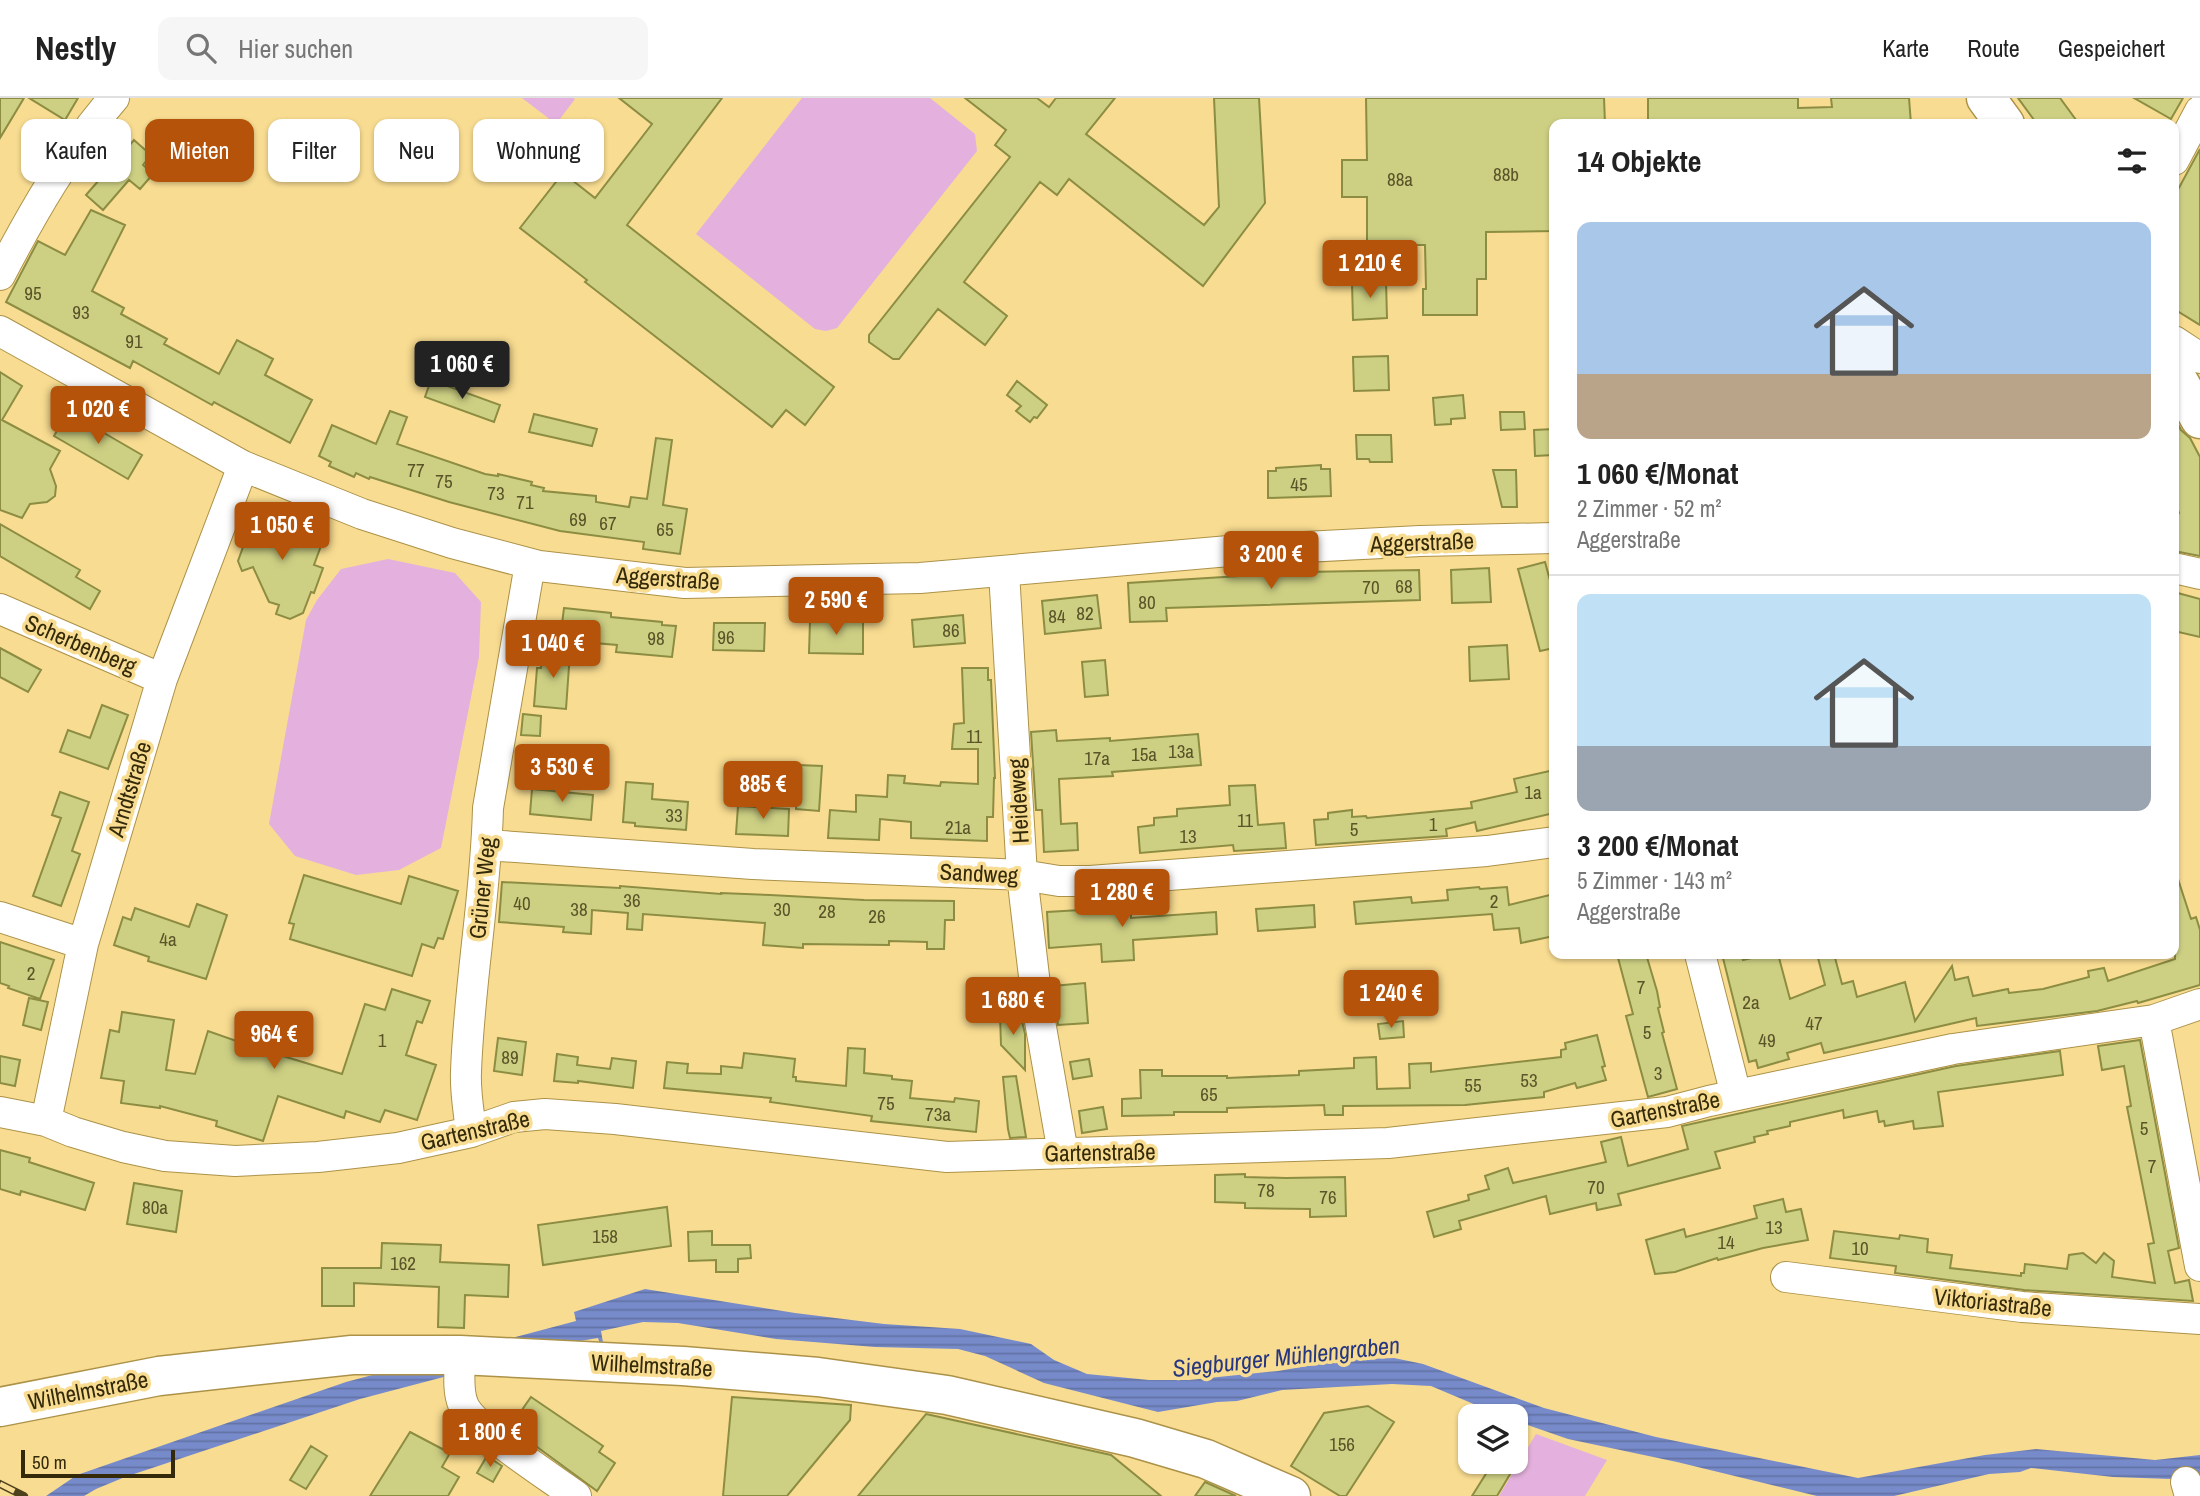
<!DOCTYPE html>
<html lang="de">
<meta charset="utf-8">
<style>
body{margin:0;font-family:"Archivo Narrow",sans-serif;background:#f6f6f6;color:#222;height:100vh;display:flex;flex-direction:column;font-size:26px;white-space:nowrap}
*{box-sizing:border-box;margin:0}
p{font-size:23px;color:#767676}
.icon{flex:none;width:38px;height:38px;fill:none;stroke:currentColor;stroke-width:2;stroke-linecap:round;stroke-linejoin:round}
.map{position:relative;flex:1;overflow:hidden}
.panel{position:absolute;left:1549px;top:21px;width:630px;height:840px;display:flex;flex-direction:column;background:#fff;border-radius:14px;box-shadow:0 2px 5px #0004}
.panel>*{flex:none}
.top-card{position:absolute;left:21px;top:21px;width:665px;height:63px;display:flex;gap:14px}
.controls{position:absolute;left:1458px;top:1306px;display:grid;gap:14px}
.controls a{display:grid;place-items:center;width:70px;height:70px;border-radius:14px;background:#fff;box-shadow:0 2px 5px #0004;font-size:35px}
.scale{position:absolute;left:21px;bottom:18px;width:154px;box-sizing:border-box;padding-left:7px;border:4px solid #342a0a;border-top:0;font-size:19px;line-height:24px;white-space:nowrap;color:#342a0a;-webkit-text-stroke:5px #f8dc91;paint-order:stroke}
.price{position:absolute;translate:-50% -60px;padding:0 16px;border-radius:7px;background:#b45309;color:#fff;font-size:23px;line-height:46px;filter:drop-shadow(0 2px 4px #0008)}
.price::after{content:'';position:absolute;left:50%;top:42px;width:21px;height:16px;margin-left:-10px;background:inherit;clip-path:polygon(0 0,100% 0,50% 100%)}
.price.active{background:#222;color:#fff}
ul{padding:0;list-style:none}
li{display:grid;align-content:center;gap:14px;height:371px;padding:0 28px}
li+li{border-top:2px solid #e0e0e0}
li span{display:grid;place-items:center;height:217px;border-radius:14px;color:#555}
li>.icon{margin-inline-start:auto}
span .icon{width:126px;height:126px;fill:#fffc;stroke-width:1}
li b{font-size:30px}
h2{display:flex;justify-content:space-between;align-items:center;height:84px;padding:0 28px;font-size:30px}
.chip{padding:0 24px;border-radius:14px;background:#fff;box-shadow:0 2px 5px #0004;font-size:24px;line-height:63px}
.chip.active{background:#b45309;color:#fff}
header{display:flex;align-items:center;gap:42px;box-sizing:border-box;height:98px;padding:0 35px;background:#fff;border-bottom:2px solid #e0e0e0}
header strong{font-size:33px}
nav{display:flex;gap:38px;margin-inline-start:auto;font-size:24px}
.search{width:490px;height:63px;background:#f6f6f6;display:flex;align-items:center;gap:18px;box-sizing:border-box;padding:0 24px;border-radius:14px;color:#767676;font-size:26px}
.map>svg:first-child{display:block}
</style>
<header>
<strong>Nestly</strong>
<div class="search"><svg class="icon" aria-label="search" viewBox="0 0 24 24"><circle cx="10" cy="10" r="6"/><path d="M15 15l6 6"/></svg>Hier suchen</div>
<nav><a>Karte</a><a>Route</a><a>Gespeichert</a></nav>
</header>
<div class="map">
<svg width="2200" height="1398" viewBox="0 0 2200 1398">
<defs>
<pattern id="water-rules" width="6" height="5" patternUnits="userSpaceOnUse" patternTransform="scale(1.75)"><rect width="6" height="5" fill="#778bcb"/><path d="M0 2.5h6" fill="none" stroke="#6272a3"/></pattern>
</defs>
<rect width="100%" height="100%" fill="#f8dc91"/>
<path fill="#e4b1de" d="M522 0H573L575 1 556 26Z
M802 0H930L975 36 977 53 837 230 826 233 815 231 696 136Z
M388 461 455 475 481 504 479 559 441 750 399 772 356 777 295 758 269 726 306 522 317 502 341 471Z
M1536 1336 1607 1362 1585 1398H1499Z"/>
<path fill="url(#water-rules)" d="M645 1191 795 1215 884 1226 960 1231 1031 1246 1054 1262 1087 1276 1149 1282H1189L1278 1273 1343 1262 1394 1260 1423 1266 1544 1310 1656 1339 1858 1380 1985 1357 2036 1351 2155 1362 2200 1357V1382L2113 1379 2031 1370 2020 1374 1989 1376 1894 1398H1817L1677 1364 1568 1341 1516 1323V1318H1502L1431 1288 1392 1286 1282 1292 1237 1303 1217 1304 1158 1314 1044 1285 985 1258 958 1251 875 1249 776 1241 678 1225 643 1224 601 1233 604 1250 601 1249 598 1240 580 1243 360 1301 125 1379 96 1391 84 1398H46L77 1377 346 1284 576 1223 574 1214Z"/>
<path fill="#cdd083" stroke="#8c8d42" stroke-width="2" d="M0 0H24L0 40Z
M29 0H78L65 22Z
M619 0H722L627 127 834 289 805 327 786 312 772 329 585 184 587 182 520 130 563 75 595 100 652 26Z
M965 0H1037L1049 9 1056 0H1115L1086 36 1204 127 1219 109 1214 0H1259L1265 105 1203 188 1069 81 1057 97 1040 84 964 184 1007 218 985 247 938 211 899 261H893L869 244V237L1010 59 995 47 1006 32Z
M1366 0H1604L1605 26H1554V133L1486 134V181H1477V217H1423V191H1426L1425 147H1367V99H1342V62H1367Z
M1648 0H1798V10L1832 9 1831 0H1909L1911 26H1648Z
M2018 0H2060L2079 26H2037Z
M2134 0H2183L2171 21Z
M134 42 151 57 143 67 153 76 140 91 129 82 103 112 86 97Z
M2200 51V227L2174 211V99Z
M91 112 125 127 92 193 124 210 121 216 167 241 164 246 219 276 237 242 273 261 265 277 312 302 290 345 214 304 212 307 133 263 130 270 6 204 38 143 65 157Z
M1386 183 1387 220 1353 222 1352 185Z
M1388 258 1389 292 1354 293 1353 259Z
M0 274 22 288 2 322 60 353 50 371 56 388 55 398 47 404 30 406 22 420 0 412Z
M431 282 500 307 494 324 425 299Z
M1017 283 1047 307 1037 320 1034 319 1030 324 1016 313 1021 308 1007 297Z
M1463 297 1465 320 1451 321V326L1435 327 1433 300Z
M390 313 407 319 397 346 485 376 498 378V376L532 384 531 387 544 390 543 393 596 398V404L629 409 631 399 647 401 656 340 672 342 663 407 687 411 680 456 643 451 644 444 560 433 449 404 370 379 369 381 356 375 354 379 329 368 331 364 319 358 332 327 376 346Z
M68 314 142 357 128 381 54 338Z
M1500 314H1524L1525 331 1501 332Z
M534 316 597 331 592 348 529 334Z
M2174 319 2181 332 2190 340 2200 359V458L2174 453V420L2179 415 2174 401Z
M1554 331V357L1535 358 1534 332Z
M1356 337H1391L1392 364H1370L1369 361H1357Z
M1321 367V371H1330L1331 398 1268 400V373H1276V370Z
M1493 372H1516L1517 409H1502Z
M257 410 290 421 289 424 302 429 300 437 322 445 314 467 323 470 314 495 311 494 303 515 290 521 276 516 279 507 269 504 253 469 242 473 238 463Z
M0 426 80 472 76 479 100 493 90 511 0 458Z
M1545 464 1554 497V550L1540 553 1518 471Z
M1489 470 1491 504 1452 505 1451 472Z
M1419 472 1420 502 1166 510 1167 523 1130 524 1128 485 1302 474Z
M2174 494 2200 501V539L2174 533Z
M1097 497 1101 530 1045 536 1042 503Z
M564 510 611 515V519L662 524V527L676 528 672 559 616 554 617 547 560 542Z
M963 517 965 545 914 549 912 522Z
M810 523H863V556L809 555Z
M714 525H765L764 553 713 552Z
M1507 547 1509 581 1470 583 1469 549Z
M0 550 41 572 28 594 0 579Z
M542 552 570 554 566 611 534 608 537 570H541Z
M1105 562 1108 597 1085 599 1082 564Z
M962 570H988V582H991L995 680H994L993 719H987V743L911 740V724L880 721 879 742 828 740 830 712 856 714V697L887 699 888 677 905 678 904 685 940 688 941 684 978 686V651H952L954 626 964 625Z
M102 607 128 617 108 671 60 654 68 632 90 640Z
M523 616 541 618 540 638 521 637Z
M1056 632 1057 643 1110 640V643L1198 636 1201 667 1112 674 1113 678 1059 681 1061 726 1077 725 1078 752 1044 754 1042 712H1036L1031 634Z
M798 667 822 668 819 713 796 711Z
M1554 672V715L1477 733 1475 724 1446 731 1447 738 1316 747 1314 722 1328 721V715L1352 712V719L1366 718 1367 720 1472 710 1471 704 1517 694 1514 681Z
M626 684 653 686 652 701 688 704 686 732 635 728V725L623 724Z
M1255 687 1258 727 1284 725 1286 750 1234 753 1233 747 1140 755 1138 729 1154 727V720L1177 718V711L1230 707 1229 688Z
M532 691 593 697 591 722 530 716Z
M60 694 89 704 72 753 80 756 61 808 33 798 61 720 52 717Z
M738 708 789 711 788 738 736 736Z
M304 777 401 806 409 778 458 793 443 841 438 840 434 850 422 846 412 878 290 841 294 826 289 825Z
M2174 778H2177L2191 821 2196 819 2200 832V887L2138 905 2137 903 2097 913 1977 928 1976 920 1824 955 1821 945 1787 955 1789 961 1758 970 1756 962 1749 964 1722 856H1741L1743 862 1768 856H1778L1790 901 1825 887 1817 856H1834L1842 886 1853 883 1857 899 1905 884 1915 923 1952 868 1955 882 1968 879 1973 898 2008 891 2009 895 2043 891 2089 879 2088 873 2104 870 2108 883 2175 861Z
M502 784 620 790V788L721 796V795L770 797 864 802 954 803V822H945L944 851H927V844L889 843V847L803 846V850L763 847 765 825 643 816 642 832 627 831 628 815 592 812 591 836 563 834 564 829 499 824Z
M1479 789 1480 791 1507 789 1509 807 1554 796V838L1521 845 1519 830 1494 832 1492 816 1356 826 1354 804 1411 799 1412 805 1448 802 1447 792Z
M197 806 227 817 206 881 148 863 149 859 114 847 123 819 131 822 135 810 189 829Z
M1314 807 1315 829 1258 833 1256 811Z
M1131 809V820L1216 814 1217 836 1133 842 1134 862 1102 864 1101 846 1049 850 1047 814Z
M0 844 54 862 40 901 8 890 9 888 0 885Z
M1617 856H1646L1657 893 1660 909 1658 910 1664 934 1662 935 1677 991 1648 999 1626 918 1633 916Z
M1085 885 1088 925 1058 927 1053 888Z
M392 891 430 903 422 925 417 923 406 957 436 967 417 1022 385 1012 380 1024 346 1013 344 1020 278 998 263 1043 216 1028 217 1023 160 1008V1010L121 1005 124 983 101 980 110 932 119 934 122 914 174 922 166 972 195 976 208 933 242 945 248 927 280 937 279 941 287 944 283 958 342 976 365 906 385 912Z
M29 900 48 904 41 932 23 927Z
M1019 915V923H1022L1025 936V972L1001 947 1000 916Z
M1403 923 1404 939 1380 941 1378 926Z
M1597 937 1605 968 1602 969 1606 982 1577 990 1575 985 1544 994V999L1465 1007 1343 1008V1017H1325L1324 1007 1227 1010V1014H1174V1017L1122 1018V1001L1141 1000 1140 972H1162V978H1227V980L1299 977V973L1354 970V960L1376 959 1377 991 1410 990 1409 966 1431 965V974L1561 959V952L1566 951 1565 945Z
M498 940 526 944 522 977 494 973Z
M2140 942 2179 1150 2168 1153 2175 1185 2189 1182 2193 1203 2024 1192 1895 1175 1896 1168 1830 1160 1834 1133 1899 1141 1900 1137 1928 1141 1927 1154 1952 1157 1950 1170 2021 1178V1175H2024L2025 1166 2067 1171 2069 1157 2083 1155 2096 1165 2104 1155 2114 1163 2112 1179 2155 1185 2148 1146 2154 1145 2127 1009 2131 1008 2124 968 2102 972 2098 948Z
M848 950 865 951 864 975 892 978V981L912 983 910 1000 954 1004 955 1000 979 1003 976 1034 871 1023 872 1018 770 1004 771 1000 664 990 667 964 688 966 687 975 721 976V968L742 970 744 955 795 961 793 979H796V983L846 988Z
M2060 953 2063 977 1938 994 1943 1028 1914 1031 1913 1023 1885 1028 1884 1023 1879 1024 1877 1013 1844 1020 1843 1012 1790 1024V1028L1767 1033 1768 1036 1754 1039 1755 1044 1715 1054 1720 1070 1618 1096 1621 1107 1597 1112 1596 1105 1550 1116 1546 1098 1459 1123 1461 1131 1434 1139 1427 1114 1469 1102 1468 1097 1489 1091 1485 1078 1508 1070 1513 1085 1606 1064 1601 1044 1621 1039 1628 1068 1688 1051 1682 1028 1956 968Z
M557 956 578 959 577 967 610 971 612 960 636 963 633 990 578 983V985L554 983Z
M0 958 20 962 15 988 0 985Z
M1089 961 1092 978 1073 981 1070 964Z
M1016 978 1026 1039 1010 1040 1008 1031 1003 979Z
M1103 1009 1107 1031 1082 1035 1079 1013Z
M0 1052 30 1060 29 1064 94 1085 85 1112 21 1093 20 1097 0 1091Z
M1245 1076V1079L1286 1080 1345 1079 1346 1118 1310 1119V1111L1245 1110V1105L1215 1104V1077Z
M134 1085 182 1093 176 1134 127 1126Z
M1783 1101 1786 1114 1801 1111 1808 1142 1763 1150 1718 1162 1717 1160 1675 1174 1655 1176 1646 1142 1684 1131 1686 1139 1757 1120 1754 1108Z
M667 1109 671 1148 543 1167 538 1127Z
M712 1133V1147H750L751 1160 738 1161V1174H716V1162L689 1163 688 1134Z
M382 1145 441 1147 440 1164 509 1167 508 1199 465 1197 464 1230 438 1229 439 1189 354 1185V1208H322V1170H381Z
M531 1299 603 1348 599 1354 615 1365 597 1393 510 1329Z
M732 1299 851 1307 850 1322 787 1398H723Z
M1368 1308 1394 1324 1346 1398H1340L1291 1368 1324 1315Z
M926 1316 1111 1357 1161 1398H858Z
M410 1334 450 1355 442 1369 459 1379 448 1398H370Z
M311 1348 327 1358 306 1391 290 1382Z
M487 1358 502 1368 493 1384 477 1375Z
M1494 1363H1518L1497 1398H1472Z
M1205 1384 1236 1398H1195Z"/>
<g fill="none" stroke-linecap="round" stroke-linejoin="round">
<g stroke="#ac9248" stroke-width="32">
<path id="minor" d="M2174 62 2200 13
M0 177C33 114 67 54 114 0
M0 233 243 368 362 416 452 445 539 468 685 485 920 480 1229 453 1420 443 1554 440
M2174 243 2200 260
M2174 470 2200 476
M1004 474 1022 777 1038 912 1063 1055
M0 511 162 581
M487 747 753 766 1022 777 1059 783H1090L1487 753 1554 744
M0 819 83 846
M1700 856 1736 997
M2154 922 2200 1168
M0 1014 46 1023 73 1034 123 1049 165 1058 235 1063 318 1059 398 1050 471 1034 514 1019 545 1016 615 1021 947 1059 1388 1045 1667 1014 1709 1003 1953 951 2154 922 2200 906
M46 1023 83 846 162 581 243 368
M471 1034C469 1014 465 994 466 974 469 886 486 798 488 710L530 466
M1786 1179 2022 1209 2200 1221
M460 1257C460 1273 457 1291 463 1306 471 1329 553 1381 576 1398
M2186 1384 2190 1398"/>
</g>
<g stroke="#ac9248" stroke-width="41">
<path id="major" d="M1986 0 2005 26
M2174 275 2200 321
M0 1309 159 1278 352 1257H460L683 1268 818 1279 947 1297 1135 1340 1206 1361 1291 1398"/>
</g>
<use href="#minor" stroke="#fff" stroke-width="30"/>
<use href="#major" stroke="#fff" stroke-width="38"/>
<g stroke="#4e421c" stroke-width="8">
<path id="rail" d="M0 1386 24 1398"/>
</g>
<use href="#rail" stroke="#f8dc91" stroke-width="5" stroke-dasharray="16" stroke-linecap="butt"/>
</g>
<g text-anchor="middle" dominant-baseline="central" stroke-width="7" stroke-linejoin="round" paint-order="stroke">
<g font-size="19" fill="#5a5428">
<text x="1506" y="76">88b</text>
<text x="1400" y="81">88a</text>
<text x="33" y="195">95</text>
<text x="81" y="214">93</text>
<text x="134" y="243">91</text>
<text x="416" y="372">77</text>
<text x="444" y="383">75</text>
<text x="1299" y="386">45</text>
<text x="496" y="395">73</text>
<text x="525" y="404">71</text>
<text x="578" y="421">69</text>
<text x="608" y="425">67</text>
<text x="665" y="431">65</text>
<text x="1404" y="488">68</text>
<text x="1371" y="489">70</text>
<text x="1147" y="504">80</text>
<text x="1085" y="515">82</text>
<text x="1057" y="518">84</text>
<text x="951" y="532">86</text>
<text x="726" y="539">96</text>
<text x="656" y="540">98</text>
<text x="974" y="638">11</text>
<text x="1181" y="653">13a</text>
<text x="1144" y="656">15a</text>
<text x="1097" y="660">17a</text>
<text x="1533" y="694">1a</text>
<text x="674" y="717">33</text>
<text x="1245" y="722">11</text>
<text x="1433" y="726">1</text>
<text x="958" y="729">21a</text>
<text x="1354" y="731">5</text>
<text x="1188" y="738">13</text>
<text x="632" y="802">36</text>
<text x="1494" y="803">2</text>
<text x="522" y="805">40</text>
<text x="579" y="811">38</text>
<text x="782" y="811">30</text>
<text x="827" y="813">28</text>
<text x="877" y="818">26</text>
<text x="168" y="841">4a</text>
<text x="31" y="875">2</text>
<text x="1641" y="889">7</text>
<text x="1751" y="904">2a</text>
<text x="1814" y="925">47</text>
<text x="1647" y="934">5</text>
<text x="382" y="942">1</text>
<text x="1767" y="942">49</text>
<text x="510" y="959">89</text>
<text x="1658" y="975">3</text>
<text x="1529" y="982">53</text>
<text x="1473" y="987">55</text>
<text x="1209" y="996">65</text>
<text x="886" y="1005">75</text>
<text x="938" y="1016">73a</text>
<text x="2144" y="1030">5</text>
<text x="2152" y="1068">7</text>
<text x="1596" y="1089">70</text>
<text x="1266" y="1092">78</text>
<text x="1328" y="1099">76</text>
<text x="155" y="1109">80a</text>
<text x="1774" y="1129">13</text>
<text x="605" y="1138">158</text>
<text x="1726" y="1144">14</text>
<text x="1860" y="1150">10</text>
<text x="403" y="1165">162</text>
<text x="1342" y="1346">156</text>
</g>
<g font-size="23" fill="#342a0a" stroke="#f8dc91">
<text transform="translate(1422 444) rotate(-2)">Aggerstraße</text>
<text transform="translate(668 480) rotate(4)">Aggerstraße</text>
<text transform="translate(81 546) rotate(23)">Scherbenberg</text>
<text transform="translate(129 691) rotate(-73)">Arndtstraße</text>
<text transform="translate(1018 703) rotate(-93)">Heideweg</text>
<text transform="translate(979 775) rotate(3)">Sandweg</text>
<text transform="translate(482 790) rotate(-84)">Grüner Weg</text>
<text transform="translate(1665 1011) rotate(-11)">Gartenstraße</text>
<text transform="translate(475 1032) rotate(-13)">Gartenstraße</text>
<text transform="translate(1100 1054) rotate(-1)">Gartenstraße</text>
<text transform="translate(1993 1204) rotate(6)">Viktoriastraße</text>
<text transform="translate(652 1267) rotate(3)">Wilhelmstraße</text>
<text transform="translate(88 1292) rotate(-11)">Wilhelmstraße</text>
</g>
<g font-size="24" font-style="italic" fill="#263681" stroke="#f8dc91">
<text transform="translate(1286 1258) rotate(-6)">Siegburger Mühlengraben</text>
</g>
</g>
</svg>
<div class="controls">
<a><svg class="icon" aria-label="layers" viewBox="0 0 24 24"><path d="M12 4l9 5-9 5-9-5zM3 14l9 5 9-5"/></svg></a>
</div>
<div class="scale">50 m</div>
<b class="price" style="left:1370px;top:202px">1 210 €</b>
<b class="price active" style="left:462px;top:303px">1 060 €</b>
<b class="price" style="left:98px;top:348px">1 020 €</b>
<b class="price" style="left:282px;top:464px">1 050 €</b>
<b class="price" style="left:1271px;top:493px">3 200 €</b>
<b class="price" style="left:836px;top:539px">2 590 €</b>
<b class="price" style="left:553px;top:582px">1 040 €</b>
<b class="price" style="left:562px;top:706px">3 530 €</b>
<b class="price" style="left:763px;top:723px">885 €</b>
<b class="price" style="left:1122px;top:831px">1 280 €</b>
<b class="price" style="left:1391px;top:932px">1 240 €</b>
<b class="price" style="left:1013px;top:939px">1 680 €</b>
<b class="price" style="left:274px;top:973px">964 €</b>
<b class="price" style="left:490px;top:1371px">1 800 €</b>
<div class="top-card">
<a class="chip">Kaufen</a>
<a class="chip active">Mieten</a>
<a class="chip">Filter</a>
<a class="chip">Neu</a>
<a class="chip">Wohnung</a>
</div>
<section class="panel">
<h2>14 Objekte<svg class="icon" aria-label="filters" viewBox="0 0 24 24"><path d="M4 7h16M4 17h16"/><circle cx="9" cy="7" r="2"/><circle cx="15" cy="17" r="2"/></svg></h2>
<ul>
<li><span style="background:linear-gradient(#a9c7e8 70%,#b9a48a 0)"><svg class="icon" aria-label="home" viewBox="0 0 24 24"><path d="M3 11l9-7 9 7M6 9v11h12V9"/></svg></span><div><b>1 060 €/Monat</b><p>2 Zimmer · 52 m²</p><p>Aggerstraße</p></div></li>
<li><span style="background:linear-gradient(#bfe0f5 70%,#9aa5b1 0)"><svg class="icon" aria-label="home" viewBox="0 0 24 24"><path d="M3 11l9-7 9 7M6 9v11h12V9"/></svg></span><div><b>3 200 €/Monat</b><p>5 Zimmer · 143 m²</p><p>Aggerstraße</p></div></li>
</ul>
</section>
</div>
